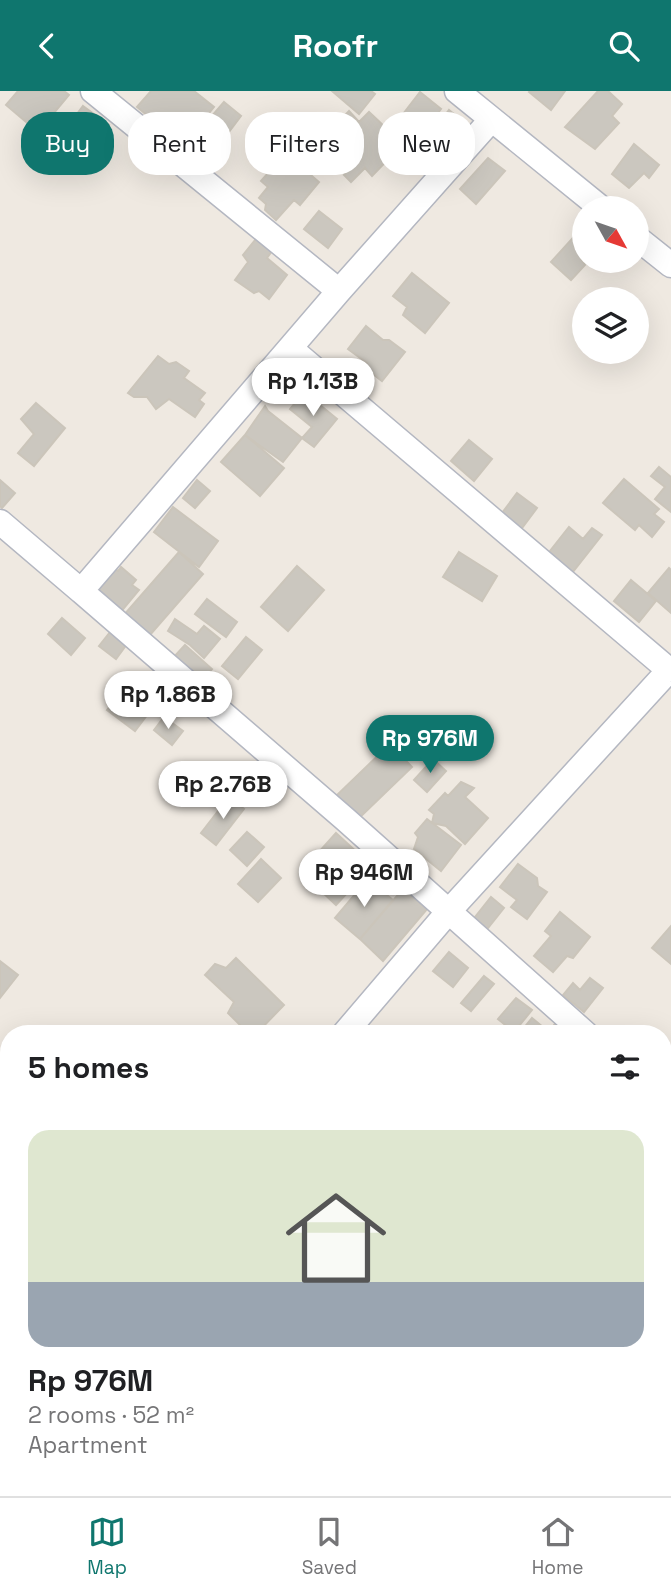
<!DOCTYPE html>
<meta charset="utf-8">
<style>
body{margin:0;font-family:"Space Grotesk",sans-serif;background:#f2f2f2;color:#202124;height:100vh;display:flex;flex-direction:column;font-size:26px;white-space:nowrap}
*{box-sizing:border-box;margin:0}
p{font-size:23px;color:#757577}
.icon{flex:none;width:38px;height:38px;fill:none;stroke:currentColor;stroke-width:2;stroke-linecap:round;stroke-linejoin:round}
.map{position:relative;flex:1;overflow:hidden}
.drawer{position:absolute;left:0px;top:934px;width:672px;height:471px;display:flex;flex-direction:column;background:#fff;border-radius:28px 28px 0 0;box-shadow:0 7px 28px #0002}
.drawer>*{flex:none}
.banner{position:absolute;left:21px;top:21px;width:630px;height:63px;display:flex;gap:14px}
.needle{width:46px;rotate:130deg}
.buttons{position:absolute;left:572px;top:105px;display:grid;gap:14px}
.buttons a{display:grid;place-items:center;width:77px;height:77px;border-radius:50%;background:#fff;box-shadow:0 7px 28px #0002;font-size:35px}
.price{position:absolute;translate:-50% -60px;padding:0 16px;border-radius:24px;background:#fff;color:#222;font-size:23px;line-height:46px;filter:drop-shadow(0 2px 4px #0008)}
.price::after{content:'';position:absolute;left:50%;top:42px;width:21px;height:16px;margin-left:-10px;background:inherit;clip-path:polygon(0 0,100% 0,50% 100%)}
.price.on{background:#0f766e;color:#fff}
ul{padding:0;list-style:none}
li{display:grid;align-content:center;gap:14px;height:371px;padding:0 28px}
li span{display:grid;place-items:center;height:217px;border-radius:21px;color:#555}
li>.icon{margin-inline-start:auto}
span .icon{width:126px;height:126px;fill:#fffc;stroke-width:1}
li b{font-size:30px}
h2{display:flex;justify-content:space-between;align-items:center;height:84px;padding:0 28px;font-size:30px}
.pill{padding:0 24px;border-radius:28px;background:#fff;box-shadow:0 7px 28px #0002;font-size:24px;line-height:63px}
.pill.on{background:#0f766e;color:#fff}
header{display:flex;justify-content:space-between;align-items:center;height:91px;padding:0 28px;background:#0f766e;color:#fff;font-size:32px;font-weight:700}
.menu{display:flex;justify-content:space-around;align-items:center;height:98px;border-top:2px solid #e0e0e0;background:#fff;font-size:19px;color:#757577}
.menu a{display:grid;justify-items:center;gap:4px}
.menu .on{color:#0f766e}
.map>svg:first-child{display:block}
</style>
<header><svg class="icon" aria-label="back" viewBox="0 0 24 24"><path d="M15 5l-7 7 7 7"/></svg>Roofr<svg class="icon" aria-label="search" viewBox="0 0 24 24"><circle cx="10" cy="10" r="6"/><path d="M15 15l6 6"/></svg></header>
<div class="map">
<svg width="671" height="1405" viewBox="0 0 671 1405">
<rect width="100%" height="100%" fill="#efe9e1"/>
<path fill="#cbc7bf" stroke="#cbc5ba" stroke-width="2" d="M18 0H64L69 4 38 41 6 14Z
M151 0H194L214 16 183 54 137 16Z
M332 0H371L375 3 359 23Z
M530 0H565L551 19 529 1Z
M598 0H608L622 13 612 25 619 32 595 58 565 36Z
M420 1 441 18 424 40 403 23Z
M224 11 241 25 217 57 198 45V41Z
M83 15 109 34 85 68 47 41 59 23 71 31Z
M449 19 469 35 447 62 428 46Z
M349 20 359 31 369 21 403 53 372 85 365 77 351 91 344 84 354 72 344 62 347 52 332 38Z
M423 42 436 53 419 73 406 63Z
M634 53 659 74 649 87 644 82 629 97 612 83Z
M289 65 319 91 300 114 294 109 276 129 265 119 266 113 259 107 268 96 261 90 277 72 281 75Z
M488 67 505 80 476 113 460 98Z
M319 120 342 138 328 157 304 138Z
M581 138 584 141V165L581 168 585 174 571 189 551 171Z
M256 148 272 160 267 167 287 184 269 208 259 200 254 202 235 189 248 171 243 164Z
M412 182 449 212 425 242 403 224 407 216 393 205Z
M366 235 383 249H389L405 261 382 290 364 276 367 272 348 258Z
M158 265 169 273 176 271 189 280 184 287 205 302 199 309 204 313 195 326 169 308 156 318 147 306H134L128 302Z
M304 301 337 328 314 356 302 347 312 336 290 318Z
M36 312 65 337 34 375 18 362 34 343 21 328Z
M265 315 268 320 302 347 283 371 245 344Z
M245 344 284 377 260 405 221 371Z
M469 349 492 368 474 390 451 370Z
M659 376 671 386V421L655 408 665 396 651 385Z
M624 388 659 418 654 423 664 431 652 446 639 434 635 439 603 412Z
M0 389 15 402 2 417 0 415Z
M197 389 210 400 195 417 183 407Z
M517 402 537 417 519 441 499 426Z
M173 416 218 450 199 476 154 441Z
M569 436 583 448 592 437 602 444 572 482 551 465 550 460Z
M179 461 203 483 149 545 124 524Z
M459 461 497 485 482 510 443 486Z
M111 475 118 480 121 476 136 489 132 494 139 499 119 523 91 499Z
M297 475 324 499 288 540 261 516Z
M669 477 671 479V522L648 502Z
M631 489 656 510 639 531 614 510Z
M207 508 237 531 226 546 195 523Z
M62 527 85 547 71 564 48 543Z
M175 528 197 543 204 535 220 548 204 567 190 554 168 540Z
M110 541 127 553 116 568 99 555Z
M246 546 262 559 238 588 222 575Z
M185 554 212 578 200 592 173 567Z
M138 584 163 603 135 640 107 619 116 607 119 609Z
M164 626 183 640 172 654 154 639Z
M390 653 412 676 358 728 336 705Z
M433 668 446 680 427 701 414 689Z
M461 691 474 697 465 706 488 727 465 753 446 735 432 732 434 723 429 719 445 702 448 705Z
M229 706 244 718 216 754 201 742Z
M427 728 461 754 441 780 414 758 418 746 415 742Z
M247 741 264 756 247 775 230 759Z
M336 742 372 775 336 814 301 781Z
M261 768 281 787 258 811 238 793Z
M518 773 537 787 538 795 547 801 527 828 511 816 517 809 500 796Z
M368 788 393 809 360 848 335 827Z
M403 798 427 818 383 870 360 848Z
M491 806 504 817 484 842 471 831Z
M560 821 590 846 573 867 567 865 553 881 534 865 551 845 545 840Z
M671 835V873L652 857Z
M449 861 468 877 453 896 433 880Z
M236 867 284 914 256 943H249L228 922 234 911 205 884 215 873 226 877Z
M0 870 18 884 0 907Z
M484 885 494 893 471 920 461 912Z
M590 887 603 897 584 921 563 904 573 892 580 899Z
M516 907 532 919 514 941 498 928Z
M532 927 549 941 557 930 574 943H519Z
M9 965V994L0 987V976Z"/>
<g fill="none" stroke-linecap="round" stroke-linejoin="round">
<g stroke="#b4b7c1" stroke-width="27">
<path id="minor" d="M93 0 339 200
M457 0 601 117
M491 29 339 200 81 500 345 728 586 943
M637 147 671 174
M291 258 669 579
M0 431 81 500
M344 943 449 820 671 577
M663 1010 671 1016
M0 1325 9 1316
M663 1348 671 1352"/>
</g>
<use href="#minor" stroke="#fff" stroke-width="24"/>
</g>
</svg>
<div class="buttons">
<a><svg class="needle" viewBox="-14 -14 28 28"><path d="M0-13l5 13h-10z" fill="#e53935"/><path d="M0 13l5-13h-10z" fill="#757577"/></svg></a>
<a><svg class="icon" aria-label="layers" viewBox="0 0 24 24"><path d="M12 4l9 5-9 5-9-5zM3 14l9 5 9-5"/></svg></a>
</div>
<b class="price" style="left:313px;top:327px">Rp 1.13B</b>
<b class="price" style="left:168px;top:640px">Rp 1.86B</b>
<b class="price on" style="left:430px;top:684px">Rp 976M</b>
<b class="price" style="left:223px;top:730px">Rp 2.76B</b>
<b class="price" style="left:364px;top:818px">Rp 946M</b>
<div class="banner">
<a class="pill on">Buy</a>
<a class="pill">Rent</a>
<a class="pill">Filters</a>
<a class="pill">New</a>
</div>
<section class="drawer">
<h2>5 homes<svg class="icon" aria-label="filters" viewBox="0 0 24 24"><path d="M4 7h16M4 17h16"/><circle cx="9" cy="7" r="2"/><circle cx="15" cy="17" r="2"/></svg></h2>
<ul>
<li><span style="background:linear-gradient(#dfe7d0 70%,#9aa5b1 0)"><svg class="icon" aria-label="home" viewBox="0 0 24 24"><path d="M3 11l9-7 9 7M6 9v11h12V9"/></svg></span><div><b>Rp 976M</b><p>2 rooms · 52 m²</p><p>Apartment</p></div></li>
</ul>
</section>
</div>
<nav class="menu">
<a class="on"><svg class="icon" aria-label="map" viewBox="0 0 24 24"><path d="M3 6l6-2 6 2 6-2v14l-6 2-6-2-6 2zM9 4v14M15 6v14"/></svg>Map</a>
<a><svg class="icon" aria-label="saved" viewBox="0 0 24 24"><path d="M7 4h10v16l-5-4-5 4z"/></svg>Saved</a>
<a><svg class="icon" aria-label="home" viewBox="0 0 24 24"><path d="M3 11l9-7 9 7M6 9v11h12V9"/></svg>Home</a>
</nav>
